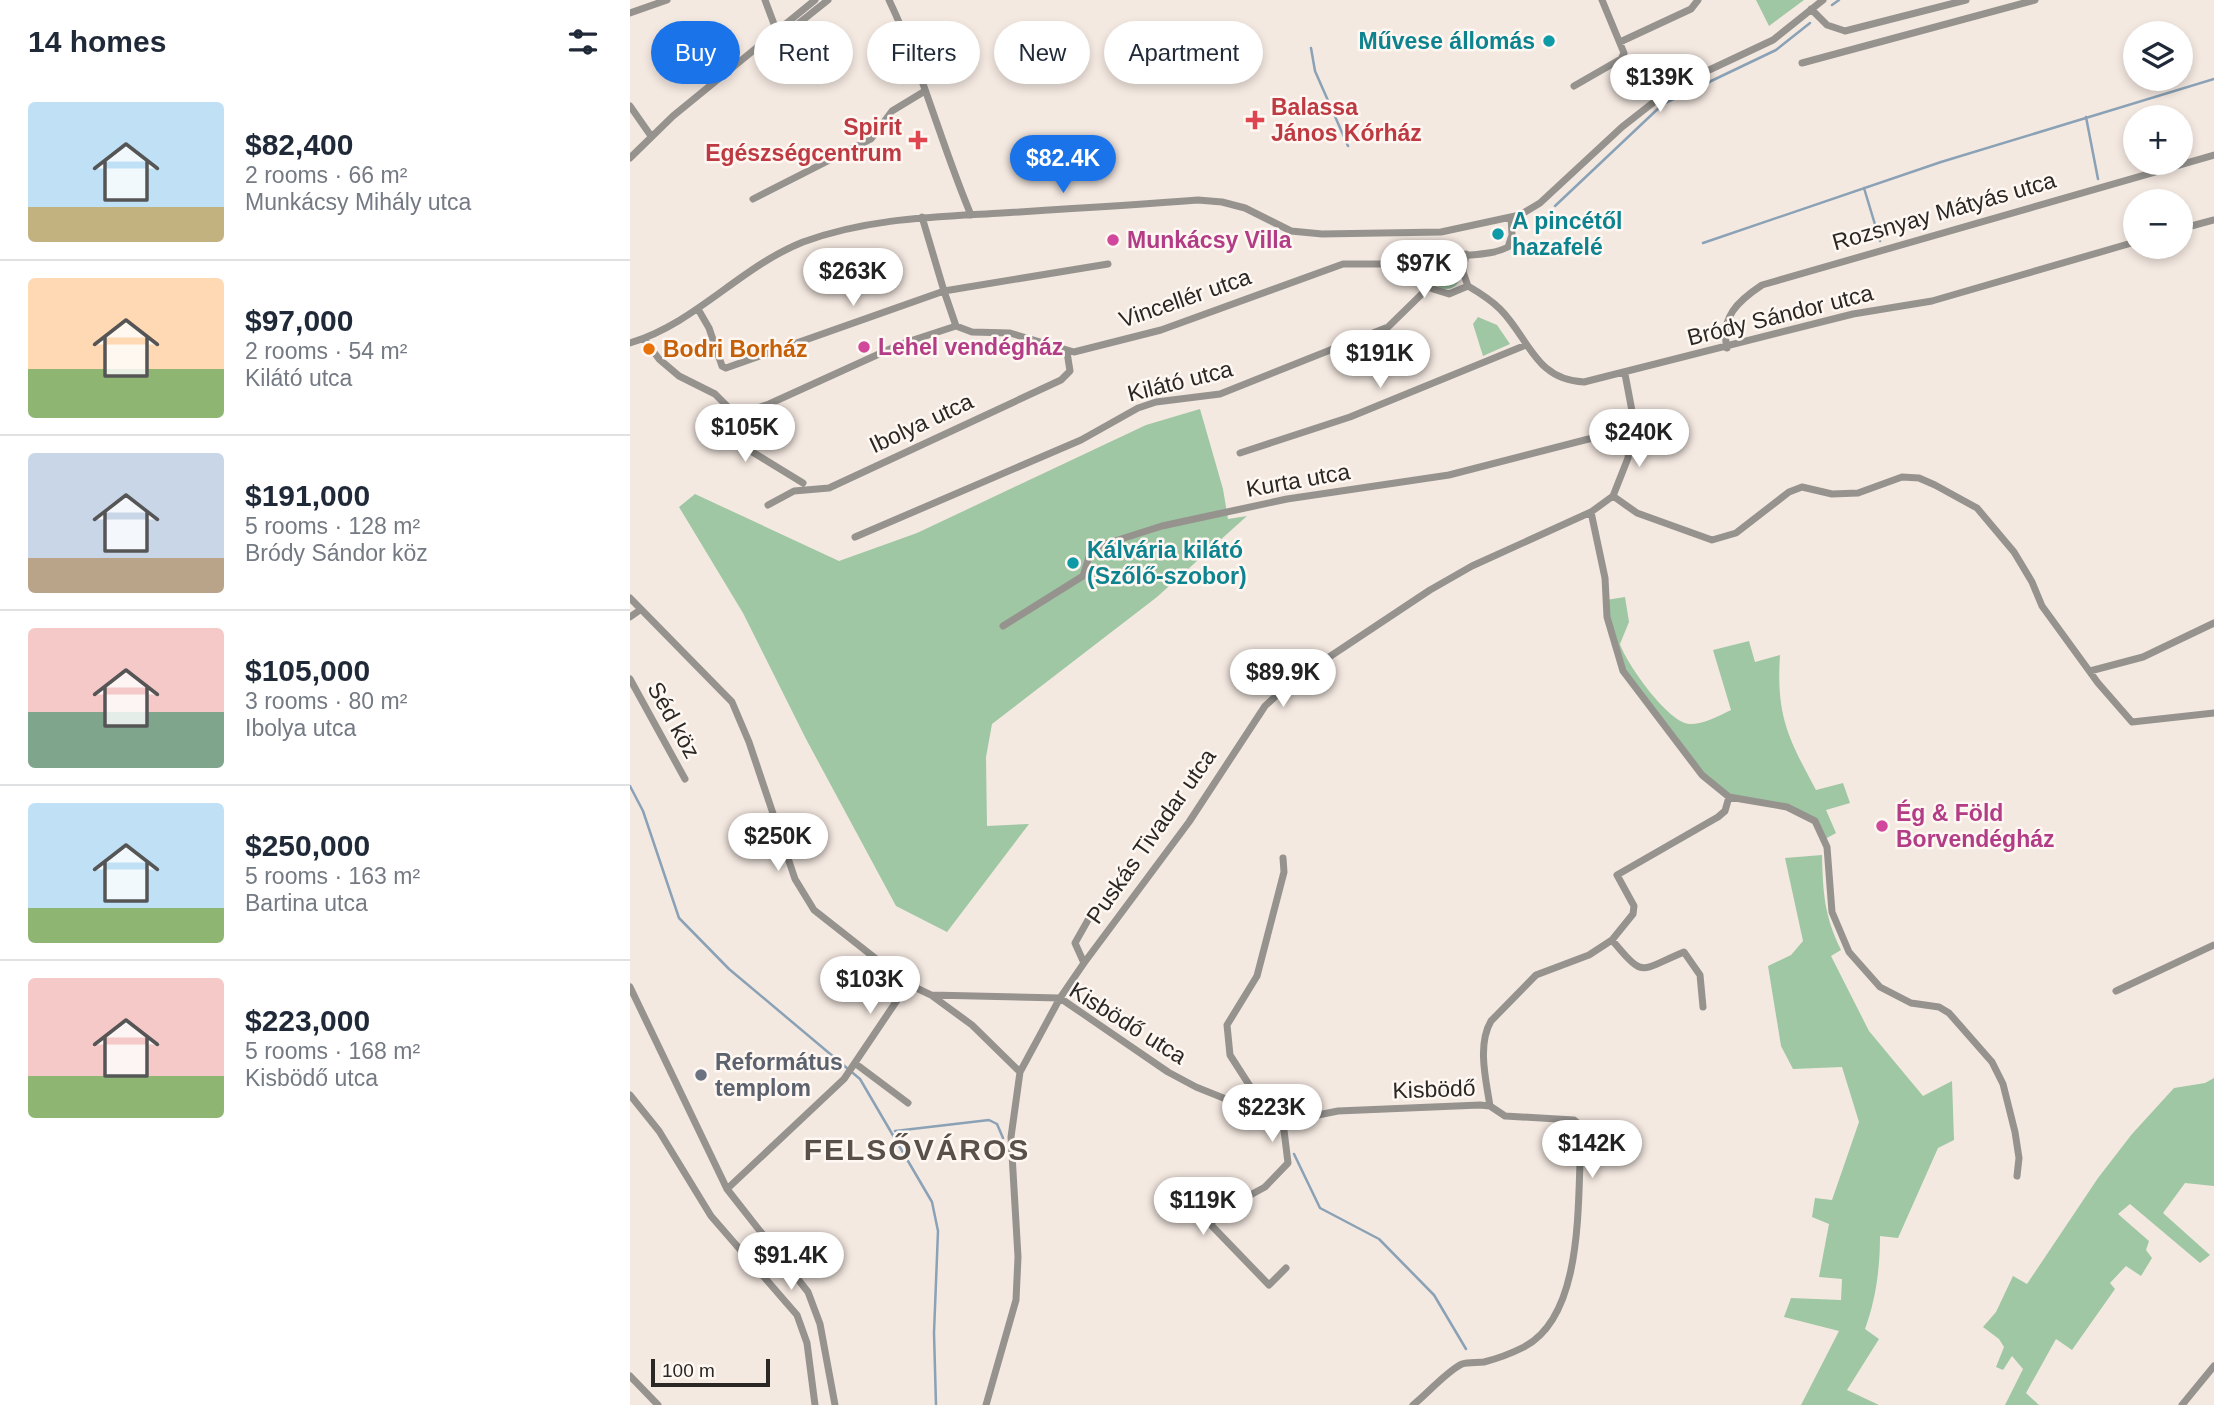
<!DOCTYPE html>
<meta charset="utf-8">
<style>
body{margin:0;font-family:Helvetica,sans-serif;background:#f2f2f3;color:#1f2937;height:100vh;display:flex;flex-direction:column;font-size:26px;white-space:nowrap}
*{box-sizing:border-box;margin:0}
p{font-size:23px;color:#747a83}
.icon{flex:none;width:38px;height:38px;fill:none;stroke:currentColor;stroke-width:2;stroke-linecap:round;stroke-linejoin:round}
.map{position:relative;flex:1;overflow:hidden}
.panel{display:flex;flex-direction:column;background:#fff;width:630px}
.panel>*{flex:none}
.guide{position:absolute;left:21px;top:21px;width:665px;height:63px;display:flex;gap:14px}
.tools{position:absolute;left:1493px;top:21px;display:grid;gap:14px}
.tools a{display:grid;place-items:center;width:70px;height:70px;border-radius:50%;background:#fff;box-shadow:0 4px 10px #0003;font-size:35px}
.scale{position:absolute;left:21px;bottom:18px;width:119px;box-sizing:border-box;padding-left:7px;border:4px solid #2b2724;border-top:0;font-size:19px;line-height:24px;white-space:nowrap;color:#2b2724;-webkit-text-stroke:5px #fef7f2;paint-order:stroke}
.price{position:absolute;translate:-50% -60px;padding:0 16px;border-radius:24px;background:#fff;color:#222;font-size:23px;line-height:46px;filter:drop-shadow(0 2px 4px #0008)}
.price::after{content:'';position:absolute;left:50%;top:42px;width:21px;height:16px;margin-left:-10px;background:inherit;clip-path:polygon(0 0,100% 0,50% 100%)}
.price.active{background:#1a73e8;color:#fff}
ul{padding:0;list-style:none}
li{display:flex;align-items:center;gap:21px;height:175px;padding:0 28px}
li+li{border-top:2px solid #e0e1e3}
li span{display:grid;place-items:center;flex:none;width:196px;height:140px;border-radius:7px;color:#555}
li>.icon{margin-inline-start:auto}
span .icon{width:84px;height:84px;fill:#fffc;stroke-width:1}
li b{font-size:30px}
h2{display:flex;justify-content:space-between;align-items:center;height:84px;padding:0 28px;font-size:30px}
.tag{padding:0 24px;border-radius:32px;background:#fff;box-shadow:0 4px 10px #0003;font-size:24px;line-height:63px}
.tag.active{background:#1a73e8;color:#fff}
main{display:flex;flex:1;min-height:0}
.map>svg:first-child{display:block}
</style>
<main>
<section class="panel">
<h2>14 homes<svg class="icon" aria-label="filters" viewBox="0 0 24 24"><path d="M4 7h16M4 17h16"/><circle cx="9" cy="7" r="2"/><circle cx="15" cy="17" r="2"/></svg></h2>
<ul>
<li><span style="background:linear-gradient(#bfe0f5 75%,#c2b280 0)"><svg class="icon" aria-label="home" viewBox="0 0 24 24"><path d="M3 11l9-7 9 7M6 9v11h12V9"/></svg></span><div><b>$82,400</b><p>2 rooms · 66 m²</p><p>Munkácsy Mihály utca</p></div></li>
<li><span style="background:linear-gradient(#ffd9b3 65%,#8fb573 0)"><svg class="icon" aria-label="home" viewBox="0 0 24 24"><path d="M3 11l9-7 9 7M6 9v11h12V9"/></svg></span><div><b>$97,000</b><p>2 rooms · 54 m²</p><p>Kilátó utca</p></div></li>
<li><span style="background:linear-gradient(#c9d6e8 75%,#b9a48a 0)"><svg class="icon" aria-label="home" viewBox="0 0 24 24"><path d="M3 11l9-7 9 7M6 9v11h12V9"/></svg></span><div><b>$191,000</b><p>5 rooms · 128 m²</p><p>Bródy Sándor köz</p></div></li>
<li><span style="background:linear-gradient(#f6c9c9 60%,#7fa58c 0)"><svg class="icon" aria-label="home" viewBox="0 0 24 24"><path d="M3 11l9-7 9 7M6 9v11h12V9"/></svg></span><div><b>$105,000</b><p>3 rooms · 80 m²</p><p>Ibolya utca</p></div></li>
<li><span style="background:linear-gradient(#bfe0f5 75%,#8fb573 0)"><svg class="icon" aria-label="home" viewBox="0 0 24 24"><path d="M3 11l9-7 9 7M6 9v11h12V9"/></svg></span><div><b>$250,000</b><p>5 rooms · 163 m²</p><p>Bartina utca</p></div></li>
<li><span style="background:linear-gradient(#f6c9c9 70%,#8fb573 0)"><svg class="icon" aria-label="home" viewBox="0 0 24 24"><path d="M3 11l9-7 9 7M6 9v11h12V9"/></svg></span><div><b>$223,000</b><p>5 rooms · 168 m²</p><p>Kisbödő utca</p></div></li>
</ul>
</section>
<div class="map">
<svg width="1584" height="1405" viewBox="0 0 1584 1405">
<rect width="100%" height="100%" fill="#f4e9e1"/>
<path fill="#9fc7a3" d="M1126 0H1174L1139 26Z
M802 275a14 14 0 1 1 28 0a14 14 0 1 1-28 0Z
M848 317 867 325 880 344 853 356 843 324Z
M570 409 593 489 598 519 617 516 527 597 362 724 356 757 357 826 399 824 317 932 266 906 176 739 113 613 49 507 65 494 209 561 287 533 516 425Z
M995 597 999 622 990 644C996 663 1039 724 1060 724 1074 724 1089 716 1101 710L1083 650 1119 641 1125 662 1150 655C1146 715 1158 738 1186 790L1213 783 1220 803 1196 810 1206 833 1195 839 1174 813 1099 797 1072 775 993 671 976 600Z
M1192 855C1193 893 1194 915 1211 950L1201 956 1239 1031 1293 1096 1322 1081 1324 1140 1308 1148 1268 1238 1250 1236C1250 1268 1246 1299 1235 1329L1249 1339 1217 1390 1249 1405H1171L1209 1331 1154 1317 1161 1298 1211 1300 1212 1279 1189 1277 1199 1224 1182 1217 1185 1198 1202 1200 1229 1122 1212 1067 1163 1069 1151 1046 1138 966 1161 955 1173 941 1155 858Z
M1584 1078V1186L1555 1183 1533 1213 1580 1255 1570 1263 1500 1204 1488 1214 1519 1241 1516 1250 1522 1258 1511 1276 1496 1266 1480 1283 1485 1289 1442 1350 1426 1339 1396 1393 1409 1405H1375L1393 1369 1382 1356 1373 1370 1366 1367 1374 1347 1369 1339 1353 1327 1366 1312 1383 1276 1397 1284 1468 1178 1502 1134 1544 1088 1575 1083Z"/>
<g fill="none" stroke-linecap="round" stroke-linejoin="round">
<path stroke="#8aa1b6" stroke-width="2.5" d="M1202 5 1209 0
M681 48 685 71 718 146
M1456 117 1468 179
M1234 188 1250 241
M925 206 1033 104 1146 50 1180 23
M1073 243 1311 162 1584 79
M0 786 13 811 49 918 99 969 230 1079 302 1202 308 1231 304 1333 306 1405
M265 1131 359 1120 367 1124 373 1138
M664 1154 690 1208 749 1239 804 1295 836 1349"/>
<path stroke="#96938f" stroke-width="7" d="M135 0 147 32
M259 0C292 69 311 144 341 215
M1181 9 1197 25 1215 31 1336 0
M0 13 37 0
M136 42 149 39 198 0
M990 42 1061 9 1068 0
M1172 63 1405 0
M944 86 991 59 994 53 972 0
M0 106 21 136
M0 158 43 116 185 0
M123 199 241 139 262 111 295 91
M292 217 314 291 478 264
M1550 229 1584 220
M836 254 833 272 838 286 819 294 803 289 797 279 801 264C825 251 855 259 878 247L882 235 881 217
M838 286C850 293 861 300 870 309 899 338 905 380 954 382L1223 314 1302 301 1505 242
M68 309 79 328 92 366 96 368 314 291 326 326
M14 339 29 359 49 376 85 394 99 408 111 442 124 453 173 483
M0 343C66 323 110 267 173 242 238 218 304 217 372 213 437 209 502 205 568 200L592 202 615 208 661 231 692 234 811 232 890 215 910 203 992 127 1043 87 1143 40 1193 0
M1097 348C1090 317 1108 301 1132 285L1584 155
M99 408 119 411 139 404 271 344 326 326 342 332 380 333 444 352 531 330 713 264H801
M610 453 720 417 896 345
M983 496 1007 513 1082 540 1106 533 1159 492 1172 487 1202 494 1228 493 1272 477 1289 478 1305 485 1347 508 1384 552 1402 582 1412 606 1468 683 1502 722 1584 713
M138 505 164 491 199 488 431 380 440 371 437 352
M961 512 975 578 977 617 993 671 1072 775 1099 797 1157 807 1185 821 1197 847 1202 912 1219 952 1250 987 1281 1003 1309 1007 1319 1013 1362 1062 1373 1084 1385 1132 1389 1158 1387 1176
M225 537 451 440 508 408 526 402 590 394 758 327 800 286
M0 598 102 702 119 742 165 879 184 910 278 984 301 995 342 1025 390 1072
M0 617 10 610
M373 626 453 576 459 557 469 546 532 526 657 499 819 475 978 434 1001 432
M1460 671 1513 657 1584 623
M0 679 55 779
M982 940C1015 979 1008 971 1054 952L1070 975 1073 1007
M454 963 445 943 458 920
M0 987 97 1189 178 1292 190 1324 205 1405
M1486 991 1584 945
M301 995 430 998 538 1072 566 1087 653 1122 708 1111 850 1105 860 1106 875 1116 944 1120 949 1124 951 1140C947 1199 955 1315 894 1347 882 1353 866 1359 854 1362 847 1363 839 1362 832 1364 818 1370 796 1395 783 1405
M226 1064 278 1103
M390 1072 430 998 454 963 559 822 635 706 660 683 800 590 842 566 961 512 983 496 998 458 1001 432 1002 411 995 374
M0 1095 29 1131 81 1216 167 1315 177 1343 185 1405
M860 1106C856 1080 847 1045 861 1021L906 975 959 955 982 940 1003 914 1004 906 987 875 1088 817 1095 811 1099 797
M622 1108 625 1094 600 1055 597 1025 627 976 654 872 653 858
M653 1122 658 1163 635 1187 582 1216V1226L639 1285 656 1268
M97 1189 214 1079 278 984
M0 1376 28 1405
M356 1405 386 1300 388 1257 381 1137 390 1072
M1552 1405 1584 1366"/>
</g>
<g fill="#0f9aa8" stroke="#fef7f2" stroke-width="2.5">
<circle cx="919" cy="41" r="7"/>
<circle cx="868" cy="234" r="7"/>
<circle cx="443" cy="563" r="7"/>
</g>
<g fill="#e0444e" stroke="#fef7f2" stroke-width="2.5">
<path d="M621.5 109.5h7v7h7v7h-7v7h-7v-7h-7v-7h7z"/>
<path d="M284.5 129.5h7v7h7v7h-7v7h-7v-7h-7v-7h7z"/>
</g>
<g fill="#d1479c" stroke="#fef7f2" stroke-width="2.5">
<circle cx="483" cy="240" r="7"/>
<circle cx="234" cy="347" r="7"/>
<circle cx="1252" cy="826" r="7"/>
</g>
<circle fill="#e8710a" stroke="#fef7f2" stroke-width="2.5" cx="19" cy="349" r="7"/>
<circle fill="#6b7280" stroke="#fef7f2" stroke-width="2.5" cx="71" cy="1075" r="7"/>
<g text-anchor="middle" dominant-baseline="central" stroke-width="5" stroke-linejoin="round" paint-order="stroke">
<g font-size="23" font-weight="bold" fill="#0d838f" stroke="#fef7f2" text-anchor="start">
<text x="905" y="41" text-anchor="end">Művese állomás</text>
<text x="882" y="221">A pincétől<tspan x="882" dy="26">hazafelé</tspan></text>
<text x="457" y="550">Kálvária kilátó<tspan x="457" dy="26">(Szőlő-szobor)</tspan></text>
</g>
<g font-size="23" font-weight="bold" fill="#be3a42" stroke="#fef7f2" text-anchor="start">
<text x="641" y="107">Balassa<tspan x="641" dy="26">János Kórház</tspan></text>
<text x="272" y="127" text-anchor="end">Spirit<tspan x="272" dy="26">Egészségcentrum</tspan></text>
</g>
<g font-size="23" fill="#2b2724" stroke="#fef7f2">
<text transform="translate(1314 211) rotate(-16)">Rozsnyay Mátyás utca</text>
<text transform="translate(555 298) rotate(-19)">Vincellér utca</text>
<text transform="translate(1150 315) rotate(-14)">Bródy Sándor utca</text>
<text transform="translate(550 381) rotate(-14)">Kilátó utca</text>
<text transform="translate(291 423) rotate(-25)">Ibolya utca</text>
<text transform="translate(668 480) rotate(-10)">Kurta utca</text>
<text transform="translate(44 720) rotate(61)">Séd köz</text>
<text transform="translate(521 836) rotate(-55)">Puskás Tivadar utca</text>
<text transform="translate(498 1023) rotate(32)">Kisbödő utca</text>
<text transform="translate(804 1089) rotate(-2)">Kisbödő</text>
</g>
<g font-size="23" font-weight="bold" fill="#b23c85" stroke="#fef7f2" text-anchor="start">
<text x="497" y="240">Munkácsy Villa</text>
<text x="248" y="347">Lehel vendégház</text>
<text x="1266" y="813">Ég &amp; Föld<tspan x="1266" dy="26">Borvendégház</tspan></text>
</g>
<g font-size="23" font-weight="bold" fill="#c56008" stroke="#fef7f2" text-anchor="start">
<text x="33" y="349">Bodri Borház</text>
</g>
<g font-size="23" font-weight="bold" fill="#5b616d" stroke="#fef7f2" text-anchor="start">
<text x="85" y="1062">Református<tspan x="85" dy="26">templom</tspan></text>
</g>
<g font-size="30" font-weight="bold" letter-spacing="2" fill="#595049" stroke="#fef7f2">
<text x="287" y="1149">FELSŐVÁROS</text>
</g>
</g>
</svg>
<div class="tools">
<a><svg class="icon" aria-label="layers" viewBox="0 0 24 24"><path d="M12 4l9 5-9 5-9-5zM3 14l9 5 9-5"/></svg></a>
<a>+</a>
<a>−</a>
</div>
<div class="scale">100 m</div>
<b class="price" style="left:1030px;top:114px">$139K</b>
<b class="price active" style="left:433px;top:195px">$82.4K</b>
<b class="price" style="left:794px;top:300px">$97K</b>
<b class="price" style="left:223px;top:308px">$263K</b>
<b class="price" style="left:750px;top:390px">$191K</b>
<b class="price" style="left:115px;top:464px">$105K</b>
<b class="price" style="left:1009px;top:469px">$240K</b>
<b class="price" style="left:653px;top:709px">$89.9K</b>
<b class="price" style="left:148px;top:873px">$250K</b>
<b class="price" style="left:240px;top:1016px">$103K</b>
<b class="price" style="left:642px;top:1144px">$223K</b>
<b class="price" style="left:962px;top:1180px">$142K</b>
<b class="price" style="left:573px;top:1237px">$119K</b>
<b class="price" style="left:161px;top:1292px">$91.4K</b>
<div class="guide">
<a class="tag active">Buy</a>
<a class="tag">Rent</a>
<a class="tag">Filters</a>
<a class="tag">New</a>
<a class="tag">Apartment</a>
</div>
</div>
</main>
